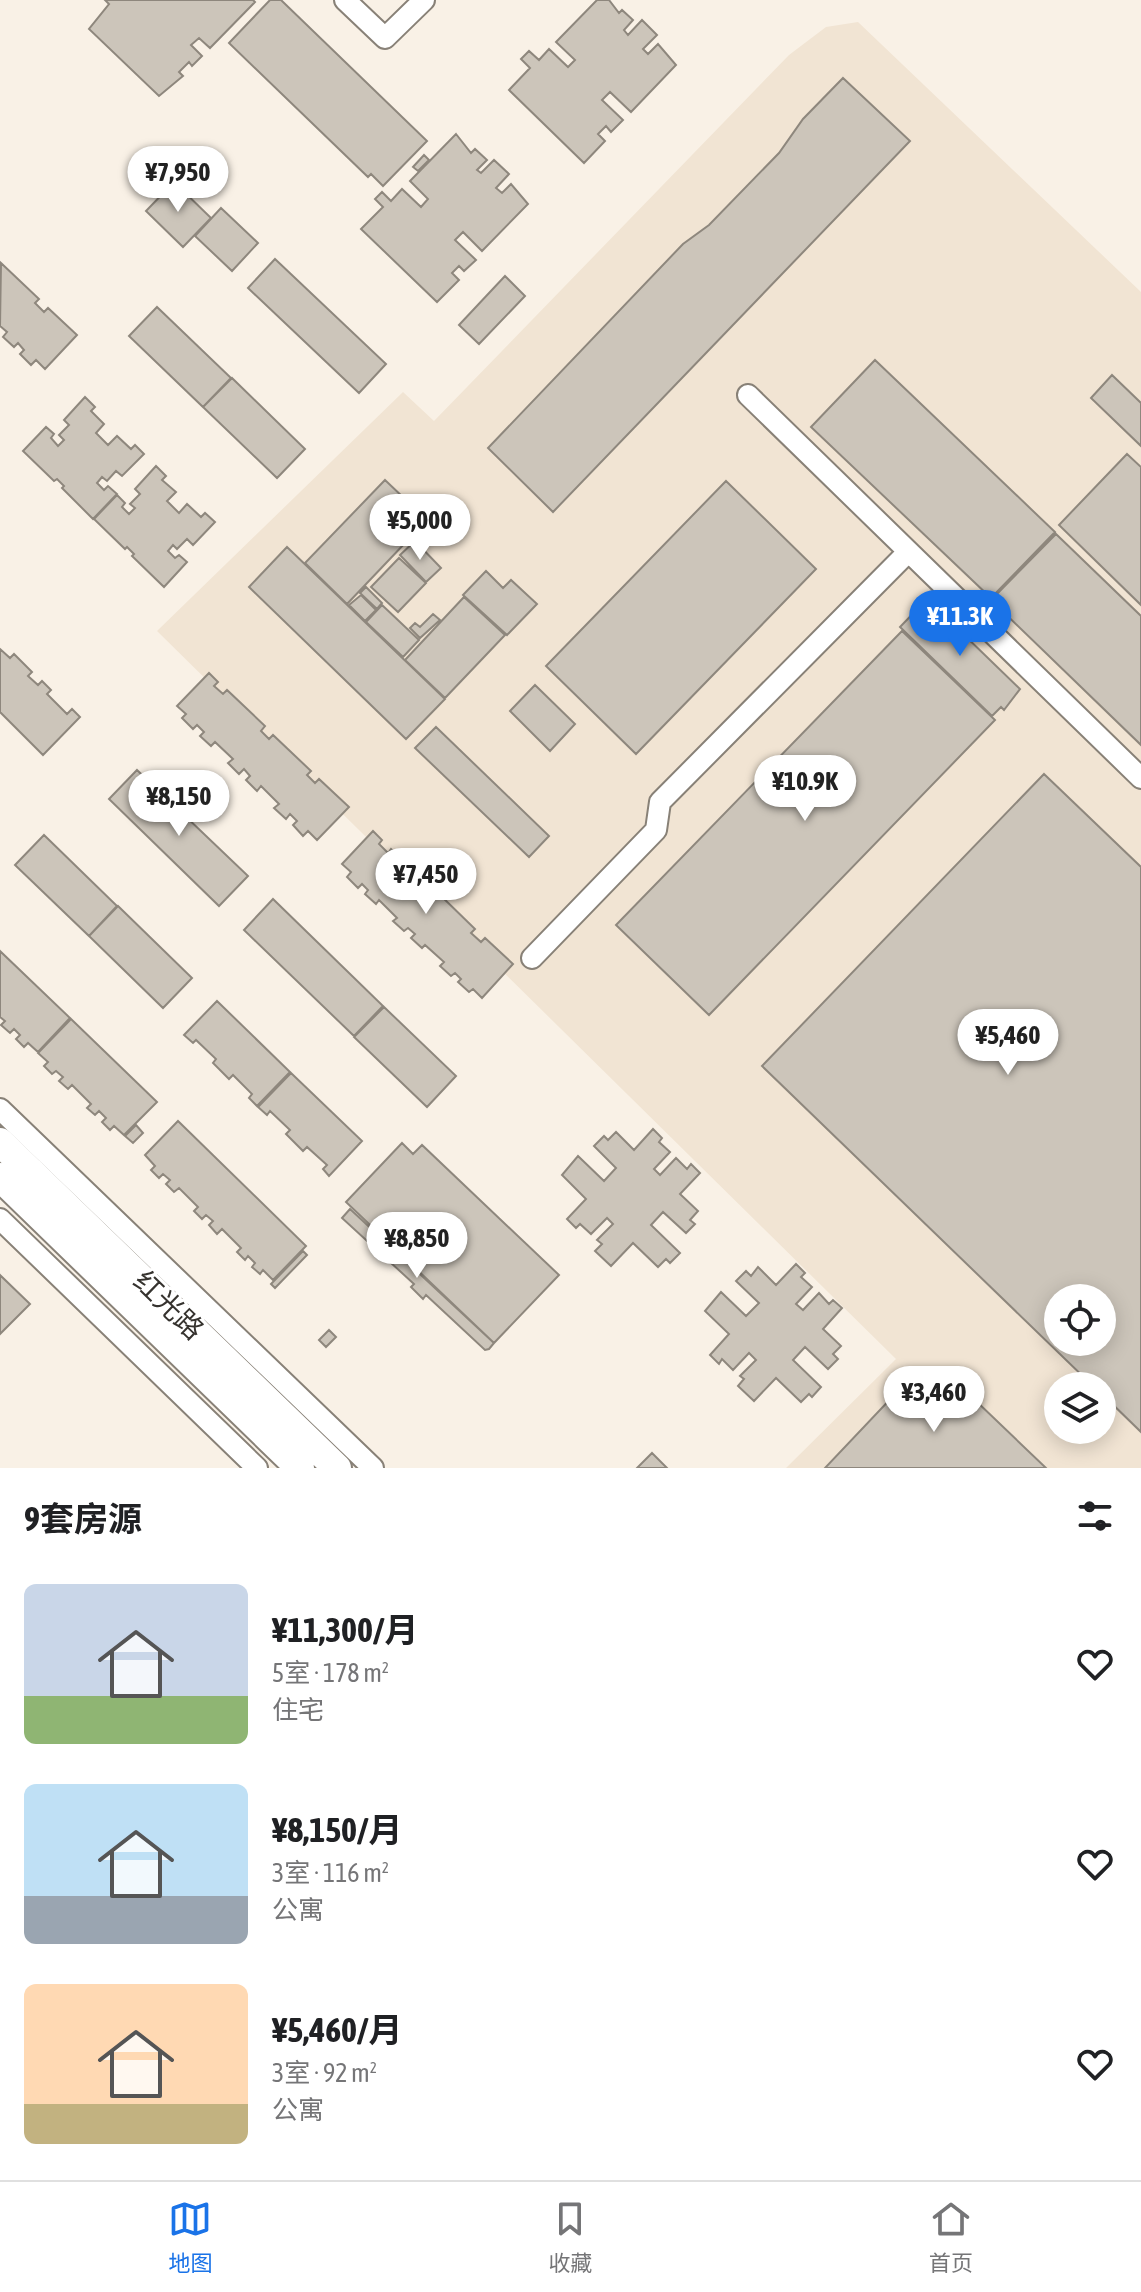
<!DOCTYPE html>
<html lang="zh">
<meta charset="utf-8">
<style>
body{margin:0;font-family:"Asap Condensed","Noto Sans SC",sans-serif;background:#f2f2f2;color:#202124;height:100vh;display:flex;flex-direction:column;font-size:30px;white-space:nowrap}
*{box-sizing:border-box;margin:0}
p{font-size:26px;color:#757577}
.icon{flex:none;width:44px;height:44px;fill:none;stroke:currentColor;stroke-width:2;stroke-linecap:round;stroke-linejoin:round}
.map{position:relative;height:1468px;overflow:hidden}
.side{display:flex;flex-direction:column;background:#fff;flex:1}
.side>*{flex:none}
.tools{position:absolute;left:1044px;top:1284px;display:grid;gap:16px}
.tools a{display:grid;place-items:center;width:72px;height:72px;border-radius:50%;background:#fff;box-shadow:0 4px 20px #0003;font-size:40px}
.price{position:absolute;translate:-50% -68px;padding:0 18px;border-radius:28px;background:#fff;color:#222;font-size:26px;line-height:52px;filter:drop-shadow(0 2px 4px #0008)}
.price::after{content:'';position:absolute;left:50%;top:48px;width:24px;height:18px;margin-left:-12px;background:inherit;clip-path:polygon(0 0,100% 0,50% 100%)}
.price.active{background:#1a73e8;color:#fff}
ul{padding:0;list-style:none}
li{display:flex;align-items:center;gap:24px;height:200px;padding:0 24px}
li span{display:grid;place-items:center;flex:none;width:224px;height:160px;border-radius:12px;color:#555}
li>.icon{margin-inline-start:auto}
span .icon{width:96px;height:96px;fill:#fffc;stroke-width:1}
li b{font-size:34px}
h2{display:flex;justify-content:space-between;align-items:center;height:96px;padding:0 24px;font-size:34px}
.tab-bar{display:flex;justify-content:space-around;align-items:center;height:112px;border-top:2px solid #e0e0e0;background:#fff;font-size:22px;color:#757577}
.tab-bar a{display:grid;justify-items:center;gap:4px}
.tab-bar .active{color:#1a73e8}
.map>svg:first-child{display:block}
</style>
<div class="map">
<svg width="1141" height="1468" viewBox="0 0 1141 1468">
<rect width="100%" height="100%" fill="#f9f1e6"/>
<path fill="#f1e4d3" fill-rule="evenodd" d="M858 22 1141 292V1468H786L896 1359 157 631 403 392 434 421 789 55 826 27ZM1058 1298H1102V1342H1058ZM1058 1386H1102V1430H1058Z"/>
<path fill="#ccc5ba" stroke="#8e877d" stroke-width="2" fill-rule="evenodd" d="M105 0H253L255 2 210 48 199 38 191 45 202 56 192 66 189 62 179 72 183 76 159 96 89 29 109 4Z
M270 0H281L427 141 383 186 371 174 368 177 229 43Z
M597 0H609L619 13 622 10 633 20 624 30 628 35 642 20 657 35 643 49 648 54 658 44 676 65 631 112 610 92 602 100 623 120 611 132 606 126 598 134 605 141 584 163 509 90 530 68 521 59 529 51 539 60 549 49 568 67 575 60 556 42Z
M843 78 910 141 553 512 488 448 683 244 709 225 779 153 803 119Z
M456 134 471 153 475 149 487 160 477 170 481 173 494 160 509 174 496 188 502 193 511 184 528 204 482 251 463 232 455 240 476 260 464 271 459 266 452 273 459 280 437 302 361 229 383 207 375 199 382 192 391 201 402 189 421 207 428 199 410 181Z
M424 155 429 160 418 171 413 167Z
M174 182 211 218 183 247 146 211Z
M221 208 258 243 232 271 195 236Z
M275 259 386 364 359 393 248 288Z
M1 263 39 299 35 303 44 312 48 308 77 335 45 369 36 360 31 365 20 354 24 350 18 343 14 347 3 337 7 332 0 326Z
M505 276 525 296 479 344 459 325Z
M157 307 231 378 203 407 129 336Z
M875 360 1055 532 991 598 811 427Z
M1112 375 1141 403V446L1091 398Z
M232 378 305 449 277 478 203 407Z
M85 397 95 407 91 411 104 424 96 433 108 445 117 436 131 449 135 445 144 454 122 476 116 471 107 481 102 477 97 483 104 490 108 486 117 494 93 519 62 488 64 486 57 479 54 481 23 451 46 427 54 434 51 438 58 446 64 440 59 435 69 425 64 420Z
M1127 454 1141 467V605L1059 525Z
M156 466 166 476 162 480 176 492 167 501 179 513 187 504 201 517 205 513 215 522 193 545 187 539 177 549 173 545 168 551 175 558 179 555 187 562 164 587 132 556 134 554 127 547 125 549 94 519 117 495 125 503 122 507 129 514 135 508 130 504 140 494 135 489Z
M385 480 427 520 347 604 305 563Z
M726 481 816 569 636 754 546 666Z
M1056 534 1141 616V745L991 600Z
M415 541 441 568 426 582 400 555Z
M287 547 445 699 406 739 249 587Z
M399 558 426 583 398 612 371 587Z
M486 571 503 588 511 580 537 604 507 635 463 595Z
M366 587 382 603 377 609 360 593Z
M361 595 376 610 365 621 349 605Z
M464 597 505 635 445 698 405 660Z
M927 599 1020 689 1004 710 1001 707 992 716 900 627Z
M382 605 419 640 403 657 366 622Z
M433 614 440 620 420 638 410 628 415 623 420 627Z
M902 631 995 720 709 1015 616 925Z
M0 649 10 658 14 654 32 672 28 676 38 685 42 681 51 690 47 694 67 714 72 709 80 717 43 755 0 712Z
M209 673 218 682 214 686 223 694 227 690 265 726 261 731 269 739 273 735 311 771 307 775 315 783 319 779 349 807 317 840 308 831 303 836 293 825 297 821 290 814 286 819 274 808 279 804 261 786 257 791 246 780 250 776 244 769 239 774 228 763 233 759 215 742 211 746 200 736 204 732 197 725 193 729 182 718 186 714 177 706Z
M535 685 575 724 550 751 510 711Z
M436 727 549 836 529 857 415 748Z
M137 770 248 876 219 906 109 799Z
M1044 774 1141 867V1432L1102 1394V1386H1093L762 1066ZM1058 1298H1102V1342H1058Z
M373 831 382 840 379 844 388 853 391 849 429 885 425 888 434 897 438 893 475 929 471 933 481 942 485 938 513 964 482 998 473 989 469 992 458 982 461 979 455 973 451 976 440 966 444 962 425 945 422 948 411 938 415 934 408 928 404 931 393 921 397 918 379 900 376 904 365 894 368 890 362 884 358 888 347 877 351 872 342 864Z
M44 835 117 906 89 936 15 865Z
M273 899 383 1006 354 1036 244 930Z
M118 906 192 978 163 1008 89 936Z
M0 951 70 1018 38 1052 28 1043 24 1047 16 1039 20 1035 14 1029 10 1033 1 1025 5 1021 0 1017Z
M217 1001 290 1072 257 1106 249 1098 252 1094 233 1075 229 1079 213 1063 216 1059 196 1040 193 1043 184 1035Z
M384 1007 456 1076 427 1107 354 1037Z
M71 1019 157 1102 124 1135 114 1126 110 1130 102 1122 106 1118 99 1111 95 1115 87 1108 91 1104 72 1085 68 1089 59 1081 63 1077 56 1071 52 1074 44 1066 48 1062 38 1053Z
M291 1073 362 1141 329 1176 323 1169 327 1165 307 1147 303 1151 286 1134 290 1130 270 1111 267 1115 258 1107Z
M178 1121 306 1246 273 1280 263 1270 260 1274 252 1267 255 1263 248 1256 245 1260 237 1252 241 1248 222 1229 217 1234 209 1225 213 1221 206 1215 202 1219 194 1211 198 1207 179 1188 174 1192 166 1184 170 1180 163 1174 159 1178 151 1170 155 1166 145 1155Z
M136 1125 143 1133 133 1143 125 1136Z
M653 1129 662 1138 659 1142 670 1152 654 1169 660 1175 676 1158 687 1169 691 1164 700 1173 680 1194 698 1211 690 1220 695 1224 686 1233 663 1212 651 1225 680 1253 670 1263 666 1259 658 1267 633 1243 611 1266 595 1251 602 1244 597 1240 613 1224 607 1218 591 1234 580 1224 576 1228 567 1219 586 1199 562 1175 578 1156 604 1181 616 1168 594 1146 604 1136 608 1140 616 1132 634 1150Z
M402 1143 413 1154 422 1145 559 1275 494 1343 346 1202Z
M350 1209 494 1343 489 1349 485 1350 426 1295 423 1299 411 1287 414 1284 342 1218Z
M303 1251 307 1255 275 1288 271 1284Z
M796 1264 805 1273 801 1277 812 1287 796 1304 803 1310 819 1293 829 1304 833 1300 842 1308 823 1329 841 1346 833 1354 838 1359 828 1369 805 1347 793 1360 821 1387 812 1397 809 1394 801 1402 776 1378 754 1401 738 1386 744 1379 740 1376 756 1360 749 1353 733 1370 722 1359 719 1364 710 1355 729 1334 705 1311 721 1292 746 1316 759 1303 736 1281 746 1271 751 1276 758 1267 776 1285Z
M0 1275 30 1304 0 1334Z
M329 1330 336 1337 326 1347 319 1340Z
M915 1373 938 1396 953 1379 1046 1468H825Z
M652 1453 667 1468H637Z"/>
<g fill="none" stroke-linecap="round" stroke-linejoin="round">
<g stroke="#888177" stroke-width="24">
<path id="minor" d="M345 0 385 38 424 0
M748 395 1141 778
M532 958 656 830 660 802 908 552
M0 1109 373 1468
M0 1219 257 1468"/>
</g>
<g stroke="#888177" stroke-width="32">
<path id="secondary" d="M0 1142 337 1468
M0 1177 300 1468"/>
</g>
<use href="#minor" stroke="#fff" stroke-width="20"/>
<use href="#secondary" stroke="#fff" stroke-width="28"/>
</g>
<g text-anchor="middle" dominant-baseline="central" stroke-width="6" stroke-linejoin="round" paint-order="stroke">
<g font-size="28" fill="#36332f" stroke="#fff">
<text transform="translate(169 1305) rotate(44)">红光路</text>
</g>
</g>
</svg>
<div class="tools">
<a><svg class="icon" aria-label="locate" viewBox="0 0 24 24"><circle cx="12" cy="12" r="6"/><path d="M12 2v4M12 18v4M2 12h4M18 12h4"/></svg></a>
<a><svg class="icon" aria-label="layers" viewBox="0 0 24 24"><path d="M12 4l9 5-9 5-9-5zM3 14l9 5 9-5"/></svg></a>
</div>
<b class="price" style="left:178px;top:214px">¥7,950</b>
<b class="price" style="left:420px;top:562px">¥5,000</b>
<b class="price active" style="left:960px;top:658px">¥11.3K</b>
<b class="price" style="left:805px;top:823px">¥10.9K</b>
<b class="price" style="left:179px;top:838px">¥8,150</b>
<b class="price" style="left:426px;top:916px">¥7,450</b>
<b class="price" style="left:1008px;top:1077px">¥5,460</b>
<b class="price" style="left:417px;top:1280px">¥8,850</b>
<b class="price" style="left:934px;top:1434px">¥3,460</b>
</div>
<section class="side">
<h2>9套房源<svg class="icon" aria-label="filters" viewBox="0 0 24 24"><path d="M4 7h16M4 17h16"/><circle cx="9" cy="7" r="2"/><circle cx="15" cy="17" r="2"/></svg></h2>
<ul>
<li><span style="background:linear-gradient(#c9d6e8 70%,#8fb573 0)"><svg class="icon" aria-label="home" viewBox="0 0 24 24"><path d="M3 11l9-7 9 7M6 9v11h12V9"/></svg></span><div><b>¥11,300/月</b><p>5室 · 178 m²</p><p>住宅</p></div><svg class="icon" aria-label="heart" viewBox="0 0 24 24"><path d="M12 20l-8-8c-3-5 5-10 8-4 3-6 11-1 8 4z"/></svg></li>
<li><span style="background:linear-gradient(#bfe0f5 70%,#9aa5b1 0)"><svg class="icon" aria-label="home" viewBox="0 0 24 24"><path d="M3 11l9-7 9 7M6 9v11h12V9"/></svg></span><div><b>¥8,150/月</b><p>3室 · 116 m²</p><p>公寓</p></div><svg class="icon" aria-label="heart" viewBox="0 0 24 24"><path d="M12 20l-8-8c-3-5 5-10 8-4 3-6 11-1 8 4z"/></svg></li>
<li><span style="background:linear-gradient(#ffd9b3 75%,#c2b280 0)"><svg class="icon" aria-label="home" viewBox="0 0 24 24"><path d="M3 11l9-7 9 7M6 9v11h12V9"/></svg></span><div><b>¥5,460/月</b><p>3室 · 92 m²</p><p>公寓</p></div><svg class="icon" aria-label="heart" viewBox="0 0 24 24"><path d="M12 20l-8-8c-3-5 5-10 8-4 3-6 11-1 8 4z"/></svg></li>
</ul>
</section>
<nav class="tab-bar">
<a class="active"><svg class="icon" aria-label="map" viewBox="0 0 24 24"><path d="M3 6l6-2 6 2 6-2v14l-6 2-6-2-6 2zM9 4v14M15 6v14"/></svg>地图</a>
<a><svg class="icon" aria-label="saved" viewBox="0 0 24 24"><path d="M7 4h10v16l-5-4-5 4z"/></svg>收藏</a>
<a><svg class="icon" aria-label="home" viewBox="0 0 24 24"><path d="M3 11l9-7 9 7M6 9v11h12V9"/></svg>首页</a>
</nav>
